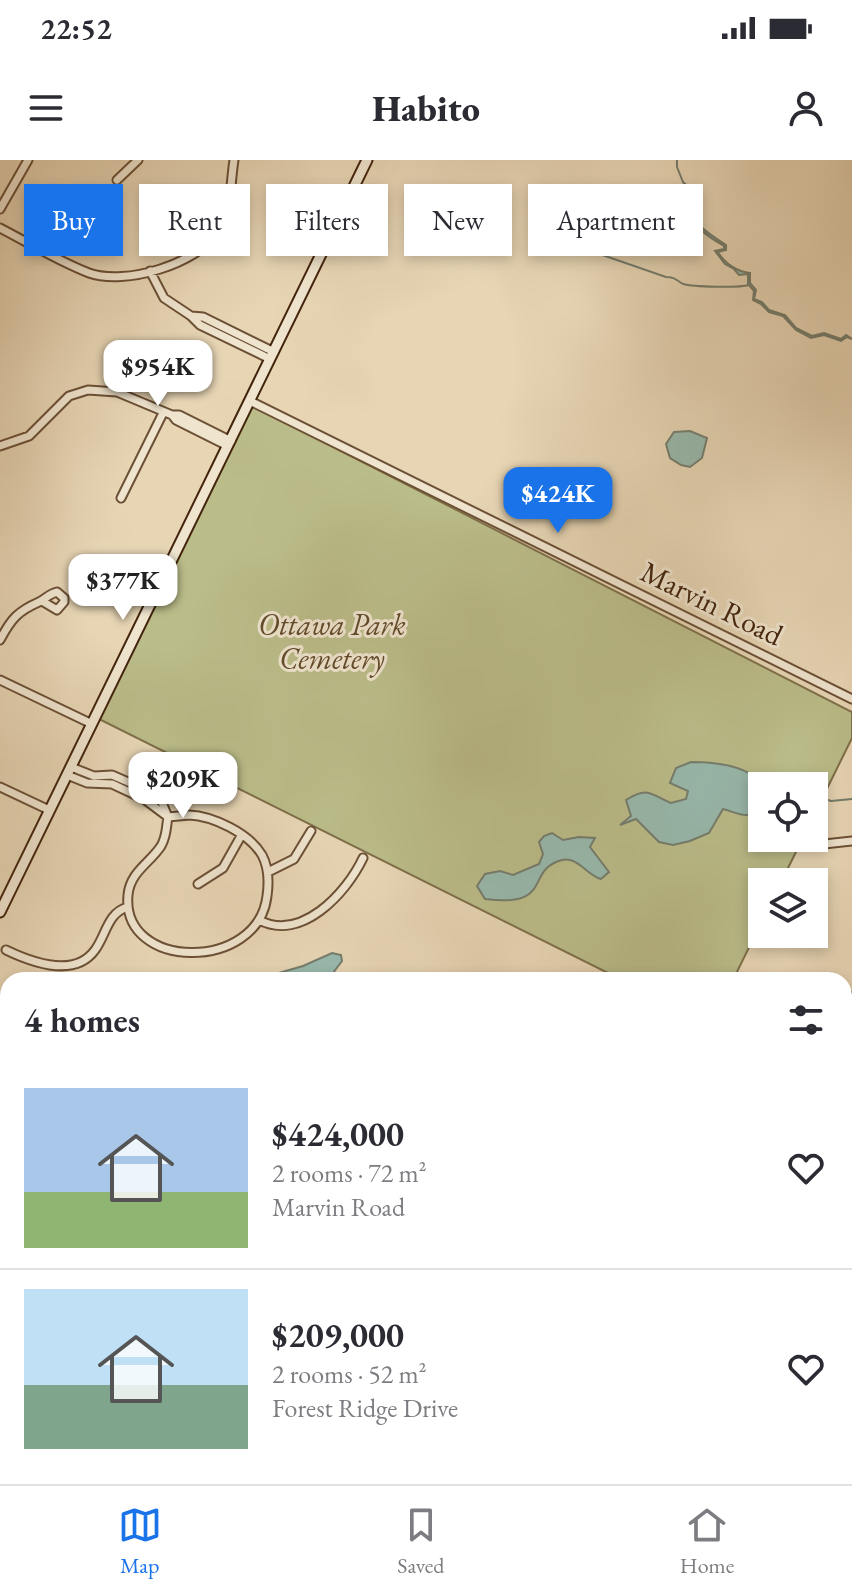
<!DOCTYPE html>
<meta charset="utf-8">
<style>
body{margin:0;font-family:"EB Garamond",serif;background:#f2f2f3;color:#2b2b33;height:100vh;display:flex;flex-direction:column;font-size:30px;white-space:nowrap}
*{box-sizing:border-box;margin:0}
p{font-size:26px;color:#7c7c81}
.icon{flex:none;width:44px;height:44px;fill:none;stroke:currentColor;stroke-width:2;stroke-linecap:round;stroke-linejoin:round}
.map{position:relative;flex:1;overflow:hidden}
.details{position:absolute;left:0px;top:812px;width:852px;height:512px;display:flex;flex-direction:column;background:#fff;border-radius:24px 24px 0 0;box-shadow:0 4px 12px #0003}
.details>*{flex:none}
.top-card{position:absolute;left:24px;top:24px;width:804px;height:72px;display:flex;gap:16px}
.controls{position:absolute;left:748px;top:612px;display:grid;gap:16px}
.controls a{display:grid;place-items:center;width:80px;height:80px;border-radius:0px;background:#fff;box-shadow:0 4px 12px #0003;font-size:40px}
.price{position:absolute;translate:-50% -68px;padding:0 18px;border-radius:16px;background:#fff;color:#222;font-size:26px;line-height:52px;filter:drop-shadow(0 2px 4px #0008)}
.price::after{content:'';position:absolute;left:50%;top:48px;width:24px;height:18px;margin-left:-12px;background:inherit;clip-path:polygon(0 0,100% 0,50% 100%)}
.price.on{background:#1a73e8;color:#fff}
ul{padding:0;list-style:none}
li{display:flex;align-items:center;gap:24px;height:200px;padding:0 24px}
li+li{border-top:2px solid #e1e1e2}
li span{display:grid;place-items:center;flex:none;width:224px;height:160px;border-radius:0px;color:#555}
li>.icon{margin-inline-start:auto}
span .icon{width:96px;height:96px;fill:#fffc;stroke-width:1}
li b{font-size:34px}
h2{display:flex;justify-content:space-between;align-items:center;height:96px;padding:0 24px;font-size:34px}
.chip{padding:0 28px;border-radius:0px;background:#fff;box-shadow:0 4px 12px #0003;font-size:28px;line-height:72px}
.chip.on{background:#1a73e8;color:#fff}
.status{display:flex;justify-content:space-between;align-items:center;height:56px;padding:0 40px;background:#fff;direction:ltr}
.status svg{height:22px;fill:currentColor}
header{display:flex;justify-content:space-between;align-items:center;height:104px;padding:0 24px;background:#fff;font-size:36px;font-weight:800}
.tab-bar{display:flex;justify-content:space-around;align-items:center;height:112px;border-top:2px solid #e1e1e2;background:#fff;font-size:22px;color:#7c7c81}
.tab-bar a{display:grid;justify-items:center;gap:4px}
.tab-bar .on{color:#1a73e8}
.map>svg:first-child{display:block}
</style>
<div class="status"><b>22:52</b><svg viewBox="0 0 49 12"><path d="M0 12V9h3v3zM5 12V6h3v6zM10 12V3h3v9zM15 12V0h3v12zM26 1h20v11H26zM47 4h2v5h-2z"/></svg></div>
<header><svg class="icon" aria-label="menu" viewBox="0 0 24 24"><path d="M4 6h16M4 12h16M4 18h16"/></svg>Habito<svg class="icon" aria-label="person" viewBox="0 0 24 24"><circle cx="12" cy="8" r="4"/><path d="M4 21q1-7 8-7t8 7"/></svg></header>
<div class="map">
<svg width="852" height="1324" viewBox="0 0 852 1324">
<rect width="100%" height="100%" fill="#e7d5b4"/>
<filter id="stains"><feTurbulence type="fractalNoise" baseFrequency=".0025" numOctaves="4"/><feColorMatrix values="0 0 0 0 .2 0 0 0 0 .09 0 0 0 0 .02 0 0 0 .5 -.17"/></filter>
<radialGradient id="worn" r=".72"><stop offset=".6" stop-color="#630" stop-opacity="0"/><stop offset="1" stop-color="#630" stop-opacity=".3"/></radialGradient>
<path fill="#babc89" stroke="#7e704a" stroke-width="2" d="M251 245 852 552V578L814 655V626H762V678H803L781 722H762V761L733 820H622L97 558Z"/>
<path fill="#97b9ad" stroke="#757d6d" stroke-width="2" d="M683 22 691 29C694 38 692 46 694 55 697 68 716 78 726 85V90L718 92C725 104 738 112 750 113V123L756 130 754 139 762 142 769 150 785 155 796 168 812 176 824 173 841 179 846 175 852 179 847 177 841 181 824 175 811 178 796 170 783 156 769 152 761 144 753 140 754 131 748 124V114L739 115 734 109 725 104 715 91 724 89V86C714 80 695 69 692 56 691 52 693 48 692 44 691 34 686 27 683 22Z
M690 271 707 278 702 298 690 307 681 305 670 298 666 284 674 272Z
M691 602C715 602 749 605 764 626 762 630 763 640 761 645 752 663 736 652 723 649L709 673 690 681 673 685 659 682 636 659 620 665 631 656 626 640C648 626 650 634 671 643L686 639 688 631 670 623 676 608Z
M552 673 563 680 579 677 595 678 590 687 609 712 601 719C588 716 577 696 562 700 524 710 555 748 485 739L477 726 485 714 500 711 513 715 539 704 543 694 539 682 544 676Z
M332 793 341 795 342 801 333 813 321 820H254L303 806Z"/>
<g fill="none" stroke-linecap="round" stroke-linejoin="round">
<path stroke="#757d6d" stroke-width="2" d="M677 0V7L683 22
M548 80 566 94 577 90 585 93 588 90 666 117C675 117 676 120 683 124 693 127 739 128 749 125
M814 635 831 641 852 639"/>
<g stroke="#6c5036" stroke-width="11">
<path id="street" d="M117 20 138 0
M0 49 28 0
M0 68C29 83 58 101 89 113 125 126 197 104 218 72 232 50 230 25 234 0
M150 111 164 138 191 156
M270 199 200 165 191 156 203 157 274 192
M250 241 852 539
M0 286 29 276 69 236 88 230 117 232 172 255
M228 286 176 260 172 255H179L231 281
M121 338 163 253
M0 480C11 459 18 451 39 442 45 439 49 434 57 432L64 438V442L57 450 42 441
M0 520 92 564
M67 615 87 623 112 624 144 639 168 657 161 640 149 631 112 615 94 616 71 607
M0 627 49 650
M189 655C213 656 249 673 262 695 269 708 269 722 267 736 258 812 121 811 128 735 130 712 150 703 161 686 167 676 166 667 168 657Z
M806 686 852 681
M268 712 294 699 311 671
M198 724 223 708 241 676
M259 760C301 782 346 734 363 698
M6 790C31 802 74 819 95 790 106 775 108 752 128 747
M844 922 852 920
M852 1124 847 1148 852 1225
M0 1137 8 1135
M0 1254 8 1245
M844 1281 852 1239
M0 1303 8 1295
M180 1316 194 1324
M373 1316 377 1324
M126 1324 128 1316
M343 1324 349 1316
M667 1324 680 1316
M817 1324 823 1316"/>
</g>
<g stroke="#43240c" stroke-width="13">
<path id="secondary" d="M0 752 367 0"/>
</g>
<g stroke="#43240c" stroke-width="14">
<path id="primary" d="M844 839 852 838
M0 980 8 978"/>
</g>
<use href="#street" stroke="#efe4ce" stroke-width="7"/>
<use href="#secondary" stroke="#efe4ce" stroke-width="9"/>
<use href="#primary" stroke="#e4ba7a" stroke-width="10"/>
</g>
<g text-anchor="middle" dominant-baseline="central" stroke-width="6" stroke-linejoin="round" paint-order="stroke">
<g font-size="30" fill="#43240c" stroke="#efe4ce">
<text transform="translate(712 443) rotate(26)">Marvin Road</text>
</g>
<g font-size="30" font-style="italic" fill="#614a2b" stroke="#efe4ce">
<text x="332" y="464">Ottawa Park<tspan x="332" dy="34">Cemetery</tspan></text>
</g>
</g>
<rect width="100%" height="100%" filter="url(#stains)"/>
<rect width="100%" height="100%" fill="url(#worn)"/>
</svg>
<div class="controls">
<a><svg class="icon" aria-label="locate" viewBox="0 0 24 24"><circle cx="12" cy="12" r="6"/><path d="M12 2v4M12 18v4M2 12h4M18 12h4"/></svg></a>
<a><svg class="icon" aria-label="layers" viewBox="0 0 24 24"><path d="M12 4l9 5-9 5-9-5zM3 14l9 5 9-5"/></svg></a>
</div>
<b class="price" style="left:158px;top:248px">$954K</b>
<b class="price on" style="left:558px;top:375px">$424K</b>
<b class="price" style="left:123px;top:462px">$377K</b>
<b class="price" style="left:183px;top:660px">$209K</b>
<div class="top-card">
<a class="chip on">Buy</a>
<a class="chip">Rent</a>
<a class="chip">Filters</a>
<a class="chip">New</a>
<a class="chip">Apartment</a>
</div>
<section class="details">
<h2>4 homes<svg class="icon" aria-label="filters" viewBox="0 0 24 24"><path d="M4 7h16M4 17h16"/><circle cx="9" cy="7" r="2"/><circle cx="15" cy="17" r="2"/></svg></h2>
<ul>
<li><span style="background:linear-gradient(#a9c7e8 65%,#8fb573 0)"><svg class="icon" aria-label="home" viewBox="0 0 24 24"><path d="M3 11l9-7 9 7M6 9v11h12V9"/></svg></span><div><b>$424,000</b><p>2 rooms · 72 m²</p><p>Marvin Road</p></div><svg class="icon" aria-label="heart" viewBox="0 0 24 24"><path d="M12 20l-8-8c-3-5 5-10 8-4 3-6 11-1 8 4z"/></svg></li>
<li><span style="background:linear-gradient(#bfe0f5 60%,#7fa58c 0)"><svg class="icon" aria-label="home" viewBox="0 0 24 24"><path d="M3 11l9-7 9 7M6 9v11h12V9"/></svg></span><div><b>$209,000</b><p>2 rooms · 52 m²</p><p>Forest Ridge Drive</p></div><svg class="icon" aria-label="heart" viewBox="0 0 24 24"><path d="M12 20l-8-8c-3-5 5-10 8-4 3-6 11-1 8 4z"/></svg></li>
</ul>
</section>
</div>
<nav class="tab-bar">
<a class="on"><svg class="icon" aria-label="map" viewBox="0 0 24 24"><path d="M3 6l6-2 6 2 6-2v14l-6 2-6-2-6 2zM9 4v14M15 6v14"/></svg>Map</a>
<a><svg class="icon" aria-label="saved" viewBox="0 0 24 24"><path d="M7 4h10v16l-5-4-5 4z"/></svg>Saved</a>
<a><svg class="icon" aria-label="home" viewBox="0 0 24 24"><path d="M3 11l9-7 9 7M6 9v11h12V9"/></svg>Home</a>
</nav>
